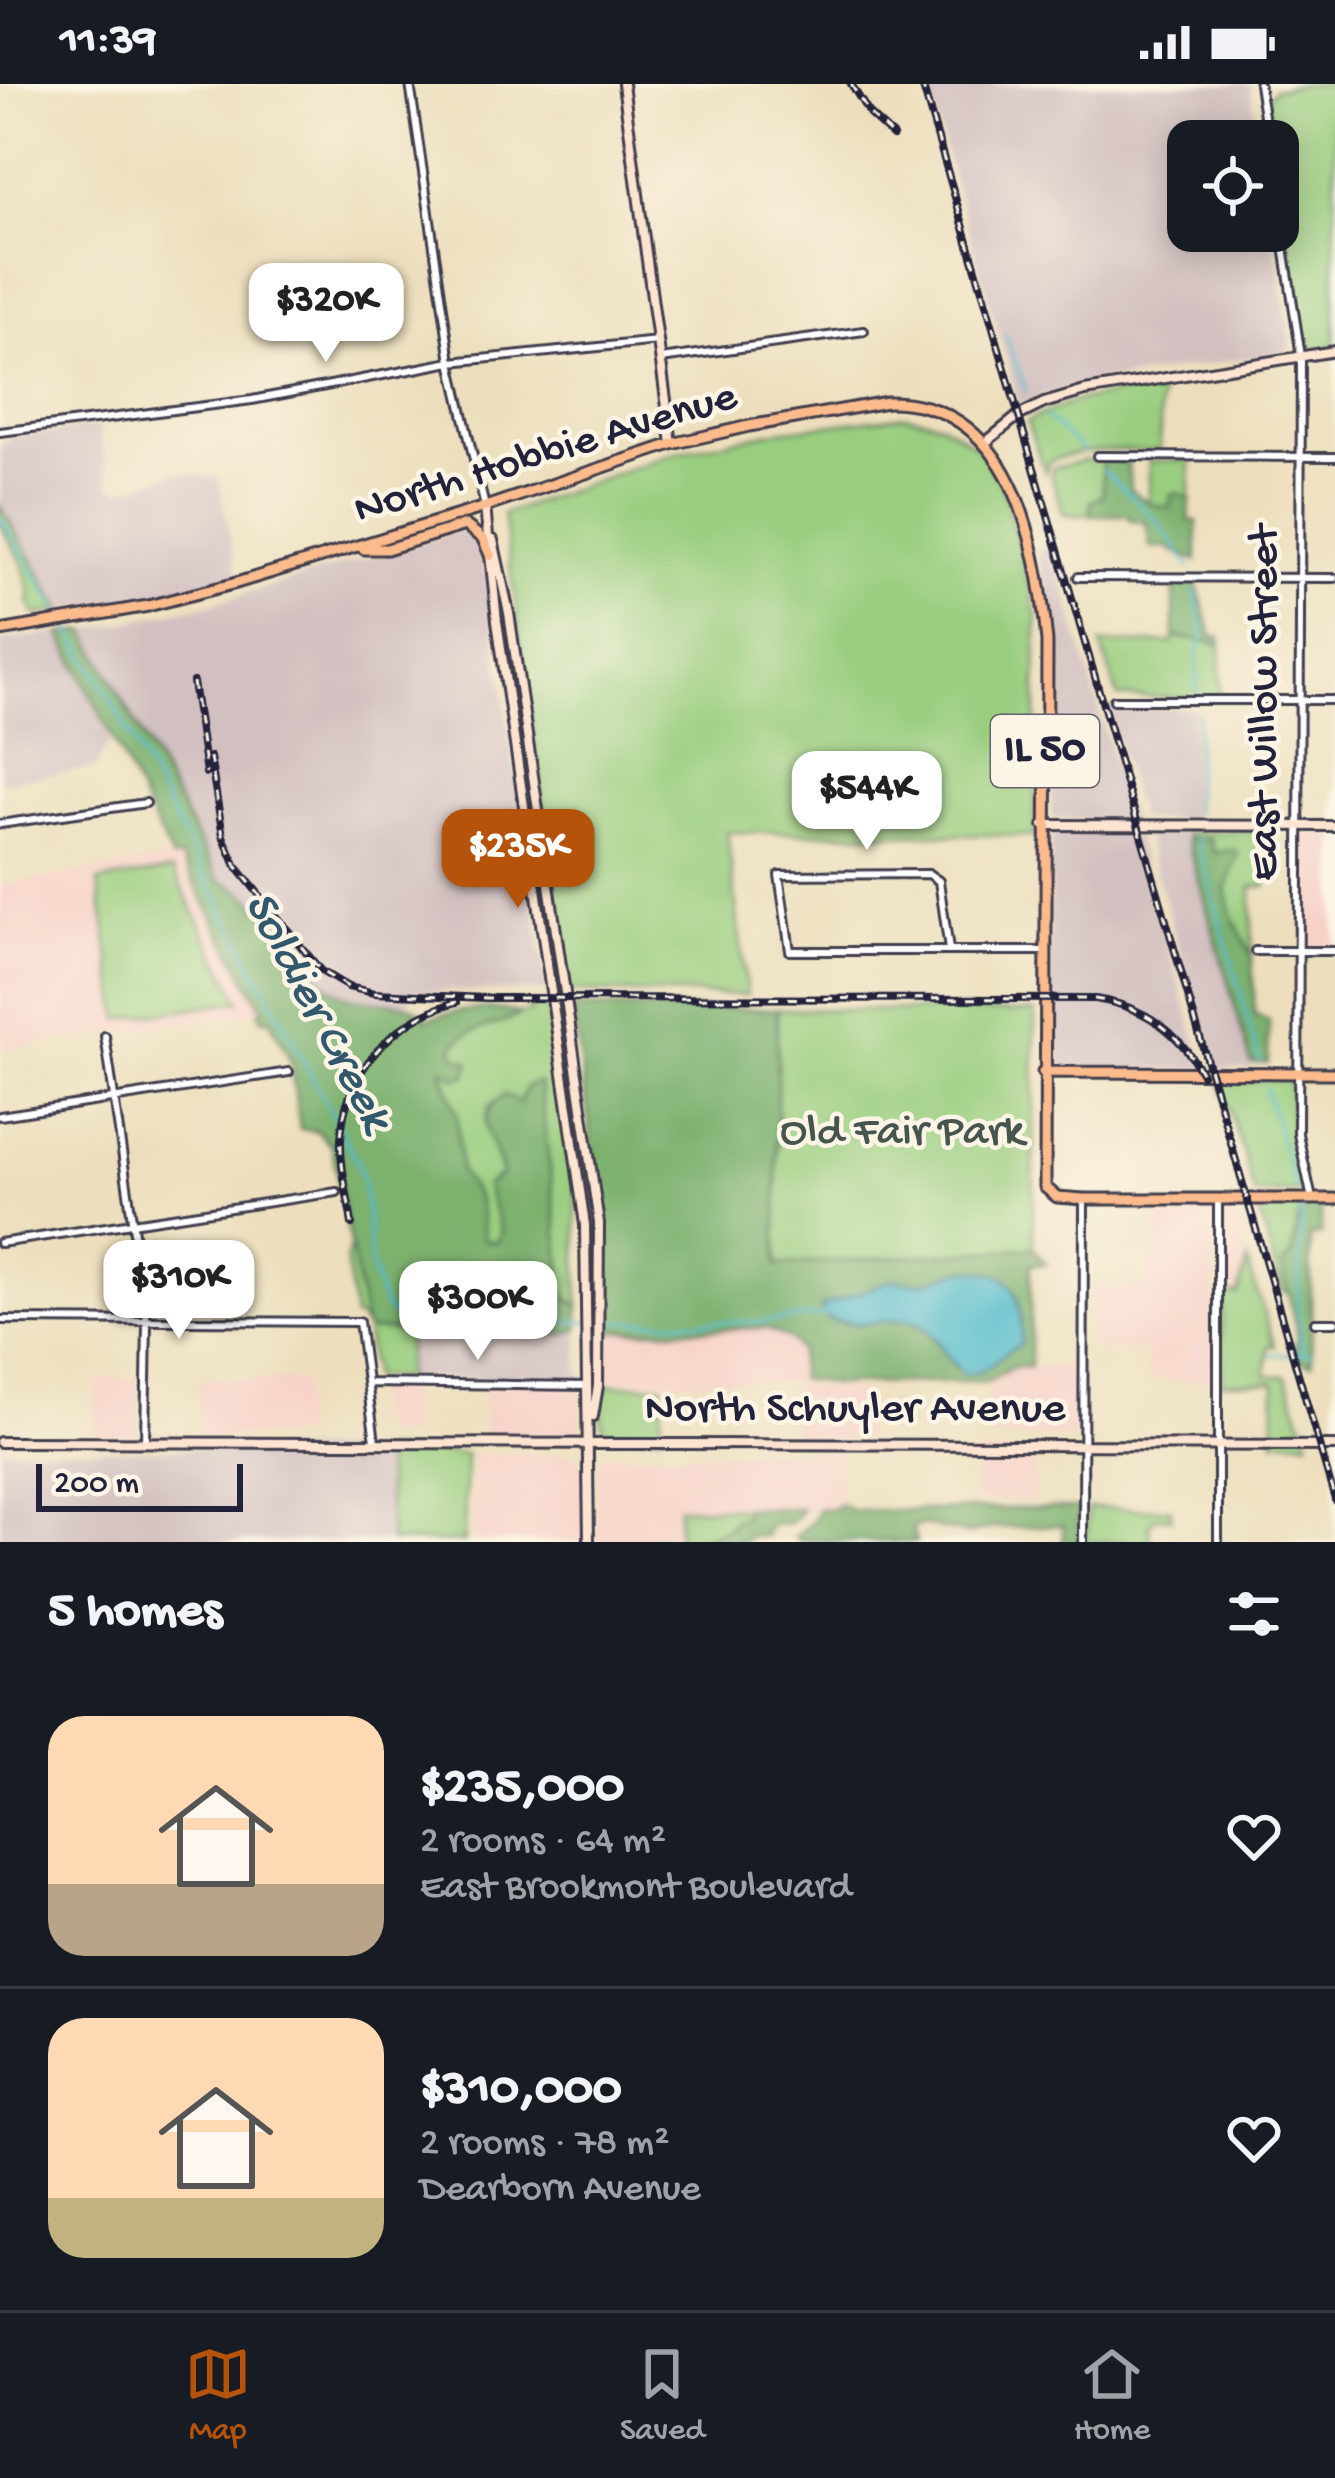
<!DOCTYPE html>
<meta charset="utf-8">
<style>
body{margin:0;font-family:"Gochi Hand",sans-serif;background:#20242c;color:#f1f3f6;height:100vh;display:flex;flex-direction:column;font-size:45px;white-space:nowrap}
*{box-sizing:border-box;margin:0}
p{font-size:39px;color:#9ea1a6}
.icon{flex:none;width:66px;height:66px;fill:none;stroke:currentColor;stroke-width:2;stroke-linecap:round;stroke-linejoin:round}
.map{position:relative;height:1458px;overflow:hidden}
.drawer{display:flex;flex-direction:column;background:#171b24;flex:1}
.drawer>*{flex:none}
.buttons{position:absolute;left:1167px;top:36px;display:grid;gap:24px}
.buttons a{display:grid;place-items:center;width:132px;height:132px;border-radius:24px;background:#171b24;box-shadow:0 6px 30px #0003;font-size:60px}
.scale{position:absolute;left:36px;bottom:30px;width:207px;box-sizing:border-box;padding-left:12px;border:6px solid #22223b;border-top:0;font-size:33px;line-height:42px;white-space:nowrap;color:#22223b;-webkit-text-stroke:9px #fcf5e5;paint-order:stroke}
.price{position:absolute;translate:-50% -102px;padding:0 27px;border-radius:24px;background:#fff;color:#222;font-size:39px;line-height:78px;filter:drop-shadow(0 3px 6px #0008)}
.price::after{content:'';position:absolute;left:50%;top:72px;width:36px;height:27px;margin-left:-18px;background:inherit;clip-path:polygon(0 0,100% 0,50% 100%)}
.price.on{background:#b45309;color:#fff}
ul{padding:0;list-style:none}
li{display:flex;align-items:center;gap:36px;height:300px;padding:0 48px}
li+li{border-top:3px solid #363941}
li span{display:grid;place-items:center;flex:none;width:336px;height:240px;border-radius:36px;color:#555}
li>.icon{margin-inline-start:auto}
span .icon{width:144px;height:144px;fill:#fffc;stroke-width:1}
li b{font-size:51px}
h2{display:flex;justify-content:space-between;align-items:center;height:144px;padding:0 48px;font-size:51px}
.status{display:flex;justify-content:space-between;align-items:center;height:84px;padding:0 60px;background:#171b24;direction:ltr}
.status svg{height:33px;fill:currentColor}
.dock{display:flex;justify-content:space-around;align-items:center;height:168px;border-top:3px solid #363941;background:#171b24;font-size:33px;color:#9ea1a6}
.dock a{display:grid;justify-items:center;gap:6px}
.dock .on{color:#b45309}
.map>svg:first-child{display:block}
</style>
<div class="status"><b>11:39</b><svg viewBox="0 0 49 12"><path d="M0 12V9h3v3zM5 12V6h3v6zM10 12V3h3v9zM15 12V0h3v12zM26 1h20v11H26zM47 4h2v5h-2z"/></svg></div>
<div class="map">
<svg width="1335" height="1458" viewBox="0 0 1335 1458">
<rect width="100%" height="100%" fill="#fcf5e5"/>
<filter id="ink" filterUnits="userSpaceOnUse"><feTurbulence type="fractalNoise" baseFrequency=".00833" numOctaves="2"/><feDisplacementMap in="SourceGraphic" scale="24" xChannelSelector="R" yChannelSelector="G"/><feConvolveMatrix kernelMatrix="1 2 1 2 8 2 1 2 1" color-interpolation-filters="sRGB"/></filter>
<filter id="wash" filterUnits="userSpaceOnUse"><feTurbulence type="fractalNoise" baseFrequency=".004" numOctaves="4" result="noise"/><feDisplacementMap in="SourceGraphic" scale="48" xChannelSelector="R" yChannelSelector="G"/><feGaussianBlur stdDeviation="2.7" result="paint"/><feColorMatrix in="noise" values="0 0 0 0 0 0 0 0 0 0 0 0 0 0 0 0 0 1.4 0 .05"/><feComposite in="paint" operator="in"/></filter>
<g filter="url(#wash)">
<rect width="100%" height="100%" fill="#eddfbd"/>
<path fill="#f7d1c7" d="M1335 749V863H1304L1302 750Z
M180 773 264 927 0 966V801Z
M1158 1119 1214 1122 1212 1296H1148L1147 1266 1092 1265V1204H1146L1147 1173 1157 1172Z
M1231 1120 1247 1177 1238 1210H1222V1122Z
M766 1244 791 1256 799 1267V1297H606L602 1293 604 1247Z
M1014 1283H1078L1075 1353 985 1354 988 1298Z
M96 1295H140L137 1351 95 1352Z
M199 1295 303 1296 302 1352H199Z
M483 1295 579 1297V1346L573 1350 483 1351Z
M410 1301 409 1353 380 1349 373 1302Z
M794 1302 865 1306 864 1355H793Z
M839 1367 840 1420 834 1425 679 1423 677 1458H596L598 1380 606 1370Z
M976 1368H1035L1033 1417H975Z
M473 1370H569L579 1373 584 1382 585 1458H473Z"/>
<path fill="#d2bfc0" d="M926 0H1250L1259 57H1188V147H1273L1291 256 1288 267 1066 304 1020 322Z
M98 342 110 400 119 407 176 389 218 394 238 492 144 514 62 526 0 422V361L8 359 10 353Z
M458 447 476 453 482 463 547 907H411L409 920 374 919 327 902 220 797 86 547 215 519Z
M1052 462 1131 737 1056 735 1051 730V535L1038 466Z
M61 549 110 656 95 684 0 698V557Z
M1115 623 1193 624 1191 736H1140L1108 625Z
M1058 748 1134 749 1205 985 1064 984 1054 976 1049 961 1051 755Z
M1144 749H1186L1253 985 1216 984Z
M579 1245V1297L405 1294 408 1247 566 1250Z
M0 1365 384 1366 391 1458H0Z"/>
<path fill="#9ace7f" stroke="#5e785d" stroke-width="3" d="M1301 0H1335V262L1314 266 1306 261 1301 247 1278 90V57H1273L1267 15 1274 5Z
M1160 303V367C1124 367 1082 362 1049 378L1045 388 1027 338 1033 334 1075 317Z
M907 331 941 339 976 362 1001 400 1008 422 1037 531 1035 752 727 748 747 911 569 908 503 430 675 369 771 348Z
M1085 376H1102L1103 413 1091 417V431H1064L1051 391 1053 384Z
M1190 376V415L1178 409 1170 425 1149 420V377Z
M0 422 62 526 36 531 28 516 32 513 22 478 0 440Z
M1174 553 1221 560 1220 614 1118 613 1101 560 1173 559Z
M1267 747 1266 802 1252 803V874C1242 853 1226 829 1226 805 1226 789 1237 782 1234 766L1215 769 1210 755H1187L1186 749Z
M173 786 240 917 120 935 98 798Z
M531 920 548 921 576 1114 579 1222 563 1211 557 1198 562 1182 539 999 520 1019 505 1011 489 1022C481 1048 497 1065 502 1091L486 1102 501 1146 498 1158 484 1156 479 1117 460 1088 457 1031 441 984 456 993 454 962C471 939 489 946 511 935 518 932 524 928 531 927Z
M777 925 1035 928 1033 1164 777 1181Z
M1220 996H1290L1291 1049 1303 1108 1254 1110C1246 1074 1231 1034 1220 996Z
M1257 1119H1301L1292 1171 1283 1181 1289 1203 1285 1208 1281 1206Z
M351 1162 366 1245 408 1247 405 1294H372L366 1246 360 1235 354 1233 346 1176Z
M1247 1177 1275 1262H1269L1266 1291 1286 1292 1309 1356H1274L1275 1298H1222V1210H1238Z
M602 1301H662L661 1351 606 1348 601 1338Z
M384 1366 466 1370 464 1458H391Z
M678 1423 745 1424 744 1432C726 1447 701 1458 678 1458Z
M1088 1424 1171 1425V1434L1156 1433 1149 1442 1150 1458H1087Z"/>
<path fill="#7bb16e" stroke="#4e6a54" stroke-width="3" fill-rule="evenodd" d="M1102 376 1128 377 1130 405 1149 419 1170 424 1171 411 1178 409 1190 415 1189 437H1197V477L1167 464 1150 463 1146 438 1131 437 1128 431H1091V417L1103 412Z
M1174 500H1197L1212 552 1221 553V560L1174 553Z
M86 547 220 797C271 810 293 892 349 913 376 923 409 910 427 935 456 926 488 921 518 929 499 947 472 937 454 962L455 971 470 978 466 992 456 993 442 985 457 1031 460 1087 479 1117 484 1156 498 1158 501 1146 486 1102 502 1090C496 1057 467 1036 505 1011L520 1018 526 1003 539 998 562 1183 557 1199 563 1211 579 1222V1245L566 1250 366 1246 332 1063 317 1047 300 1045 290 975 269 934 262 935 259 928 263 926 181 774 172 775 61 550Z
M1187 755H1210L1215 769 1234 766 1238 770 1226 806 1232 831 1252 874 1255 931 1269 937 1268 979H1251Z
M573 924 777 925V1181L1033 1164 1046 1180H1031L1030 1283H1013L988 1298 834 1300 799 1295V1267L791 1256 766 1244 604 1247 603 1143ZM966 1185 981 1188 955 1283 928 1247 909 1237 872 1236 858 1240 829 1236 821 1224 892 1196 922 1199Z
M1301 1119H1321V1151L1310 1152 1312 1279 1298 1277 1294 1263 1298 1254 1282 1181 1292 1171Z
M840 1420 853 1427 1079 1424V1458H1063V1441L991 1444 967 1450 923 1441 912 1444 916 1458 798 1456 795 1452 814 1436 818 1425H834Z
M745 1424 801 1425C795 1441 786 1440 770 1441L765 1452H750L742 1458H690L731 1443 733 1436 744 1432Z"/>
<path fill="#51bbcd" stroke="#3a6e84" stroke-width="3" d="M966 1185C975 1187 987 1187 996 1190 1022 1200 1022 1238 1021 1260 998 1268 998 1286 965 1291 949 1279 941 1259 927 1246 906 1228 881 1240 859 1240 848 1239 841 1235 829 1236L821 1223 892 1196 922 1199Z"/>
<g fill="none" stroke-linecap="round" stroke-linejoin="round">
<path stroke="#51bbcd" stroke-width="3" d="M1005 251 1026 307
M1045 332 1083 367
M1104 387 1156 435 1190 483
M0 433 62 533
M1194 506 1205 551 1197 570 1196 607
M67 541 109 612 358 1079C374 1125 360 1189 390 1229L410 1237 762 1238 829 1230
M1194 731 1197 629
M1197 755 1260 978
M1265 1004 1296 1106
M1300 1123C1305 1172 1290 1220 1304 1269
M1271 1271 1311 1269"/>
</g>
</g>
<g filter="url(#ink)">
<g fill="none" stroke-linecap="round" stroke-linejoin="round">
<g stroke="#403e4e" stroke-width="12">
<path id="street" d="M410 0 451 278 485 423
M1259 0 1268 57
M1278 124 1301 272 1298 1050 1312 1115
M661 275 864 247
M0 348 252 316 451 278 658 257
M1097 372 1335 373
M1078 493 1335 494
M1114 616H1335
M0 740 146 719
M949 866 939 797 929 790 779 791 790 867H1045
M1255 867H1335
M105 952 147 1237 145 1359
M0 1032 289 988
M0 1159 337 1108
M0 1236 359 1238 375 1357
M1315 1238H1335
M367 1299 588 1302
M1083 1458 1084 1115
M1218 1458V1115"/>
</g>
<g stroke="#403e4e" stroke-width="14">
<path id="secondary" d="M623 0 672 360
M985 359 1018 332 1044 319 1085 307 1335 267
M485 423 497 537 585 1141 589 1458
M493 456 509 529 599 1139 598 1302 593 1332
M1044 741 1335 742
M0 1358 1335 1362"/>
</g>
<g stroke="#403e4e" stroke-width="15">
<path id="primary" d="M364 465H387L465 441 483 455 490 471
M0 547 148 522 233 500 485 423 672 360 749 342 887 318C1013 317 1038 459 1047 558L1045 1103 1057 1113 1084 1115H1335
M1043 988 1335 989"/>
</g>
<use href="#street" stroke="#fff" stroke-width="6"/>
<use href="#secondary" stroke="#fde4d1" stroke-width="8"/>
<use href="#primary" stroke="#fbbb8c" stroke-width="9"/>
<g stroke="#22223b" stroke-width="8">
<path id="rail" d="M851 0 870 31 893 52
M922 0 1335 1416
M193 598 206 689
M210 673 223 752 236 782 321 887 348 903 374 909 486 914 1095 915C1143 922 1179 947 1202 990
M352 1140C348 1112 340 1083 341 1055 344 988 393 935 457 918"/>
</g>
<use href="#rail" stroke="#fcf5e5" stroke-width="3" stroke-dasharray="9" stroke-linecap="butt"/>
</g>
</g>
<g text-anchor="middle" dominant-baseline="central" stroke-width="9" stroke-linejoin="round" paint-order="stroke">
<rect fill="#fcf5e5" stroke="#63616e" stroke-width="3" x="991" y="631" width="108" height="72" rx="9"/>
<g font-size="42" font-weight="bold" fill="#22223b">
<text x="1045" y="667">IL 50</text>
</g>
<g font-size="45" fill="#22223b" stroke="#fcf5e5">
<text transform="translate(546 371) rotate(-17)">North Hobbie Avenue</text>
<text transform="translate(1266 619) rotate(-90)">East Willow Street</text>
<text x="855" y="1326">North Schuyler Avenue</text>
</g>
<g font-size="45" fill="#46564f" stroke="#fcf5e5">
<text x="902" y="1049">Old Fair Park</text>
</g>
<g font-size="48" font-style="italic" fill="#32586e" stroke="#fcf5e5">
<text transform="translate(315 929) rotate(62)">Soldier Creek</text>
</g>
</g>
</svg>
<div class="buttons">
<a><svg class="icon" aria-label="locate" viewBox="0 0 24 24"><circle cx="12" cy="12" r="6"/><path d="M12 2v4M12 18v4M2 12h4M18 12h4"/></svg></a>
</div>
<div class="scale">200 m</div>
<b class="price" style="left:326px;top:281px">$320K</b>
<b class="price" style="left:867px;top:769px">$544K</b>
<b class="price on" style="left:518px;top:827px">$235K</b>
<b class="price" style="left:179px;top:1258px">$310K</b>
<b class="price" style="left:478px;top:1279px">$300K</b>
</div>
<section class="drawer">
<h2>5 homes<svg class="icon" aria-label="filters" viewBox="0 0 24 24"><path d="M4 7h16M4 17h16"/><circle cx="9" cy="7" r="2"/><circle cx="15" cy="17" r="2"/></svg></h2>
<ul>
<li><span style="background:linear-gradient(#ffd9b3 70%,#b9a48a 0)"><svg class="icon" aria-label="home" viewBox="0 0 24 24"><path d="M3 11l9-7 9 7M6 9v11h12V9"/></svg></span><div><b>$235,000</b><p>2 rooms · 64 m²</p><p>East Brookmont Boulevard</p></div><svg class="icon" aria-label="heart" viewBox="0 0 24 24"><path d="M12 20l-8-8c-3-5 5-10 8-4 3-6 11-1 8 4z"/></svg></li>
<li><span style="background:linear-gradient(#ffd9b3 75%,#c2b280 0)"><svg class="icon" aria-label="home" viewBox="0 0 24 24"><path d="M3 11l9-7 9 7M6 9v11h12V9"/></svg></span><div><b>$310,000</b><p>2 rooms · 78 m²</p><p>Dearborn Avenue</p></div><svg class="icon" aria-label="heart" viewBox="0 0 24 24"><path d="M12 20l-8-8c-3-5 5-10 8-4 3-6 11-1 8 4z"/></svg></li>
</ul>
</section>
<nav class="dock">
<a class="on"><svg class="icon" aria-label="map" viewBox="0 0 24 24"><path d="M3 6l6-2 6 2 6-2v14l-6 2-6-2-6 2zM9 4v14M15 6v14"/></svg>Map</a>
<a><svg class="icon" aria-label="saved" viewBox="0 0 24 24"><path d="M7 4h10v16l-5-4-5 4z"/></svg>Saved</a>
<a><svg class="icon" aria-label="home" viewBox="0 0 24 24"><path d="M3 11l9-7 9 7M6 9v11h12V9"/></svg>Home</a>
</nav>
